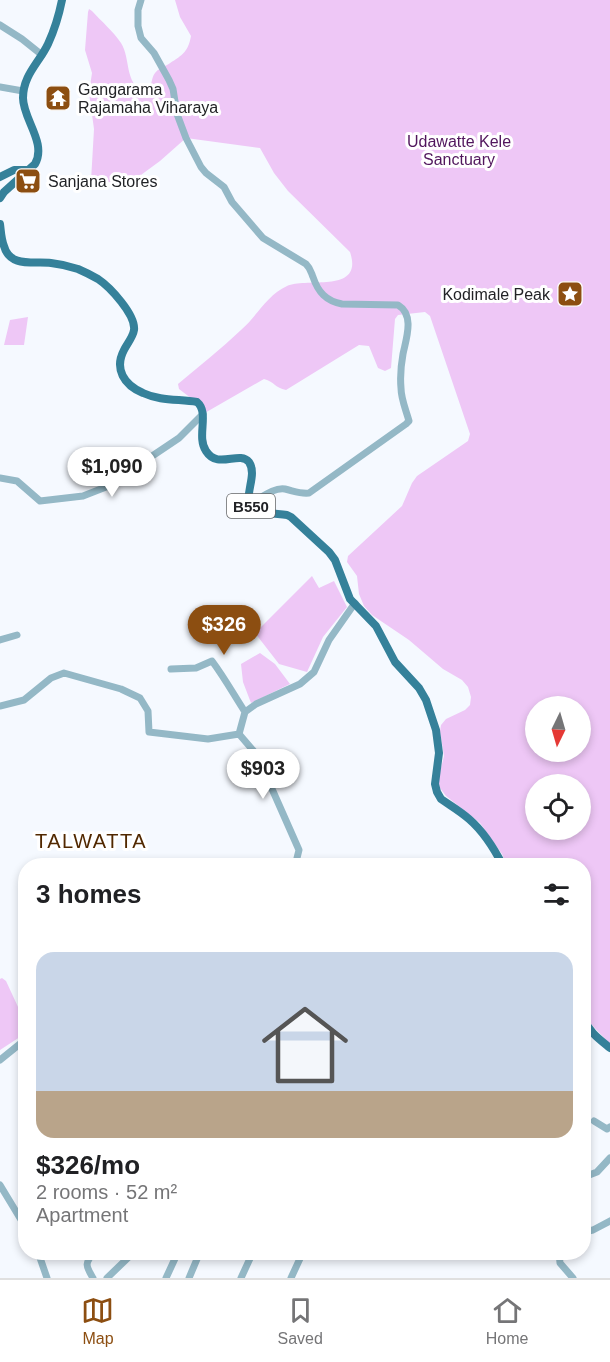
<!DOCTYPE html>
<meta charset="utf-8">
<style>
body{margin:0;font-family:Helvetica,sans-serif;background:#f6f6f6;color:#202124;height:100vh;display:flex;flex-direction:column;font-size:22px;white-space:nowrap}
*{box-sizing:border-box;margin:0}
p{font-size:20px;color:#757577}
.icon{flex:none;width:33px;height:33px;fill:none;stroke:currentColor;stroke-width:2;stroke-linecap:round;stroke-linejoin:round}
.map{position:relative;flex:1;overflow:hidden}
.side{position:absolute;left:18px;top:858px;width:573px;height:402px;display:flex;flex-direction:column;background:#fff;border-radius:24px;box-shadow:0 3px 9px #0003}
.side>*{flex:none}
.needle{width:39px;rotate:185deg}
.controls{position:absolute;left:525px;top:696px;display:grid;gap:12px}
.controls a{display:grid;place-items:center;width:66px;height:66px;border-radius:50%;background:#fff;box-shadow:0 3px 9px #0003;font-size:30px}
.price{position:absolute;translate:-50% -51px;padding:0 14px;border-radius:21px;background:#fff;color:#222;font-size:20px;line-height:39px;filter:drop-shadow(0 2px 3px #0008)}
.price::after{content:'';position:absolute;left:50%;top:36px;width:18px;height:14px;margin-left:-9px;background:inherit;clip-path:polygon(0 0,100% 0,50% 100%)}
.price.current{background:#8c4e11;color:#fff}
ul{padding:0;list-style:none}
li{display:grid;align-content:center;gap:12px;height:318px;padding:0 18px}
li+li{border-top:2px solid #e0e0e0}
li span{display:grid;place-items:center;height:186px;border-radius:18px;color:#555}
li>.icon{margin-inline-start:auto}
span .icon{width:108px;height:108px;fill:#fffc;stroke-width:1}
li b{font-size:26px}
h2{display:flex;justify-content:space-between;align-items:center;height:72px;padding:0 18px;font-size:26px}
.dock{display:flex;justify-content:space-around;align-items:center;height:84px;border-top:2px solid #e0e0e0;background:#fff;font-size:16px;color:#757577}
.dock a{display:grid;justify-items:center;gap:3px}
.dock .current{color:#8c4e11}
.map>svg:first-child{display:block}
</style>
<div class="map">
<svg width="610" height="1278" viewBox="0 0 610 1278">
<rect width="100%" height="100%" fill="#f5f9ff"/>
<path fill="#eec7f6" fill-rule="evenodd" d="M175 0H610V1044L591 1024 584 1012V866L507 865 502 854 480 823 446 796 440 788 438 780 444 756 440 731 441 725 446 719 465 710 470 705 471 697 468 687 462 680 443 669 409 640 372 615 364 606 359 594 357 576 347 562 348 556 402 506 412 483 417 476 468 441 470 434 430 316 425 312 398 315 395 319 391 368 385 371 378 368 369 346 359 345 286 390C275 388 275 382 264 379L203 414 200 405 179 389 178 384C199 366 221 349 241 330 257 316 267 295 287 286 308 277 364 294 350 252L288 191 274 173 260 148 186 138 160 161 130 183 91 181 94 129 89 93 92 73 85 50 88 12 89 9 92 11C101 21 114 32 121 43 131 59 124 82 144 93L148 92C152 86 151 78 155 73 158 69 163 67 167 65 181 56 188 53 191 36L180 17ZM536 706H580V752H536ZM536 784H580V830H536Z
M28 317 24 345H4L10 320Z
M312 576 319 588 334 581 347 607 323 637 307 672 279 664 255 633Z
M260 653 275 664 290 684 251 703 243 682 241 664Z
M2 978 6 981 25 1022 26 1033 0 1050V979Z"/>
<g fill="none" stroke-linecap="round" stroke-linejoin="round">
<path stroke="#94b8c6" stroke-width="7" d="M141 0 138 10V26L141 38 154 53 169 80 173 89 177 114 186 138 201 167 206 173 224 187 232 202 263 238 306 264C311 269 311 272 313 277 318 292 326 301 342 304L398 305C415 315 406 339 403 354 401 365 400 377 401 388 401 399 406 410 409 421L406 424 309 493C300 494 294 491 285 489 273 487 260 499 249 504
M0 25 22 39 42 55
M0 87 23 91
M0 478 17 481 40 501 83 496 106 487 179 438 203 414
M0 640 17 635
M171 669 196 668 212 661C224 677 234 695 245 712
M0 706 24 700 51 678 64 673 121 689 140 698 148 711 149 732 208 739 239 734 245 712 256 704 300 684 314 672 329 640 355 603
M239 734 257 755 299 850 295 866
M0 1060 26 1039
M594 1121 607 1129 610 1127
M584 1177 597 1172 610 1158
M0 1185 26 1228
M584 1232 593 1230 610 1221
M38 1252 47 1278
M559 1252 560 1263 573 1278
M93 1278C86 1266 84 1264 94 1252
M107 1278 134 1252
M166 1278 178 1252
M189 1278 200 1252
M241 1278 253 1252
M291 1278 303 1252"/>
<path stroke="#35819a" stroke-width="8" d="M0 177 14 170H28
M0 198 4 192 35 164C47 143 23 119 23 98 23 75 39 63 48 44 54 31 59 15 62 0
M0 224C1 231 1 239 4 246 10 268 34 261 51 263 60 264 69 266 78 269 85 272 91 275 98 279 110 287 136 315 134 330 133 337 127 344 124 350 114 369 124 385 143 393 160 401 179 399 197 402 210 413 196 436 206 451 218 470 239 450 249 462 257 474 246 491 249 504 262 515 272 513 287 515L291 517 329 552 335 560 350 599 376 626 395 662 419 688 426 700 436 730 439 753 435 784 437 792 441 799C451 806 460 811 469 819 484 832 494 848 503 866
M584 1019C589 1032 599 1039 610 1048"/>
</g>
<defs>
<g id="temple-square" transform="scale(1.35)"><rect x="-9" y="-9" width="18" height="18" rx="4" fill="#8c4e11" stroke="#fff"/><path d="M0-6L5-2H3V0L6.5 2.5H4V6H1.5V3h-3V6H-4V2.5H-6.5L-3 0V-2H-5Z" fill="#fff"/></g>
<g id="supermarket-square" transform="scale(1.35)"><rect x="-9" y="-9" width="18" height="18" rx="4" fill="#8c4e11" stroke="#fff"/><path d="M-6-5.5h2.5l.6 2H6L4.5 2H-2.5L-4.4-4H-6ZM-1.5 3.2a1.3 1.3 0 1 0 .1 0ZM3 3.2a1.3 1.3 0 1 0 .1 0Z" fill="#fff"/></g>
<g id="sight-square" transform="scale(1.35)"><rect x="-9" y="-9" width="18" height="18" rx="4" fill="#8c4e11" stroke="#fff"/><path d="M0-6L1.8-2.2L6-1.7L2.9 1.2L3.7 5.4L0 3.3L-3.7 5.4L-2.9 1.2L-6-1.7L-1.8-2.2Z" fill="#fff"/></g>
</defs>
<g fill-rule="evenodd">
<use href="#temple-square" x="58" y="98"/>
<use href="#supermarket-square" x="28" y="181"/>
<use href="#sight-square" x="570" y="294"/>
</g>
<g text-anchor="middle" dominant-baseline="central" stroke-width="6" stroke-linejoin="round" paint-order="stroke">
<rect fill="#fff" stroke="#646567" stroke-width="1.5" x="227" y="494" width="48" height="24" rx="4.5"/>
<g font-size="15" font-weight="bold" fill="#222326">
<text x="251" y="506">B550</text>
</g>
<g font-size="16" fill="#222326" stroke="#fff" text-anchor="start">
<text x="78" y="89">Gangarama<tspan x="78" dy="18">Rajamaha Viharaya</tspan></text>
<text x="48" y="181">Sanjana Stores</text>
<text x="550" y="294" text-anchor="end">Kodimale Peak</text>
</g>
<g font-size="16" fill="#51165d" stroke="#fff">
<text x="459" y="141">Udawatte Kele<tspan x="459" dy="18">Sanctuary</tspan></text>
</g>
<g font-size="20" letter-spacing="1.5" fill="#512800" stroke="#fff">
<text x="91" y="841">TALWATTA</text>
</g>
</g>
</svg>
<div class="controls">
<a><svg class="needle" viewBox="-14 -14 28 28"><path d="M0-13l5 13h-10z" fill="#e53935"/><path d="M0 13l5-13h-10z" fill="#757577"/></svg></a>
<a><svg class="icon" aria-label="locate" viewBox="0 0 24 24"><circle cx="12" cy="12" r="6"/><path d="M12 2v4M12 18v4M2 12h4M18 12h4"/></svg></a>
</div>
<b class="price" style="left:112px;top:498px">$1,090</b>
<b class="price current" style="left:224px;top:656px">$326</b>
<b class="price" style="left:263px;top:800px">$903</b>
<section class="side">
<h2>3 homes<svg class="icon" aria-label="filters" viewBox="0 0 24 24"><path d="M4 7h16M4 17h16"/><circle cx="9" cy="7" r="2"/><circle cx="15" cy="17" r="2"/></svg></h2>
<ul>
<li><span style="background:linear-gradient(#c9d6e8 75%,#b9a48a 0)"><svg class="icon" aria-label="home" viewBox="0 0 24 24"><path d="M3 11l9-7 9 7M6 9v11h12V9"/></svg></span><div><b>$326/mo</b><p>2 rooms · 52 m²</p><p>Apartment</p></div></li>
</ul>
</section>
</div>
<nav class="dock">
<a class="current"><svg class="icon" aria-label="map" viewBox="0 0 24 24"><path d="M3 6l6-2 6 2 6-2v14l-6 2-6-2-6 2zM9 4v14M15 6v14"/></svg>Map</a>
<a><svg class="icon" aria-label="saved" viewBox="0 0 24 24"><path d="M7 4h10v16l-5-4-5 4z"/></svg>Saved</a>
<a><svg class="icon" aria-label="home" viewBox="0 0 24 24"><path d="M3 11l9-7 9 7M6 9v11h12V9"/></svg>Home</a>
</nav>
